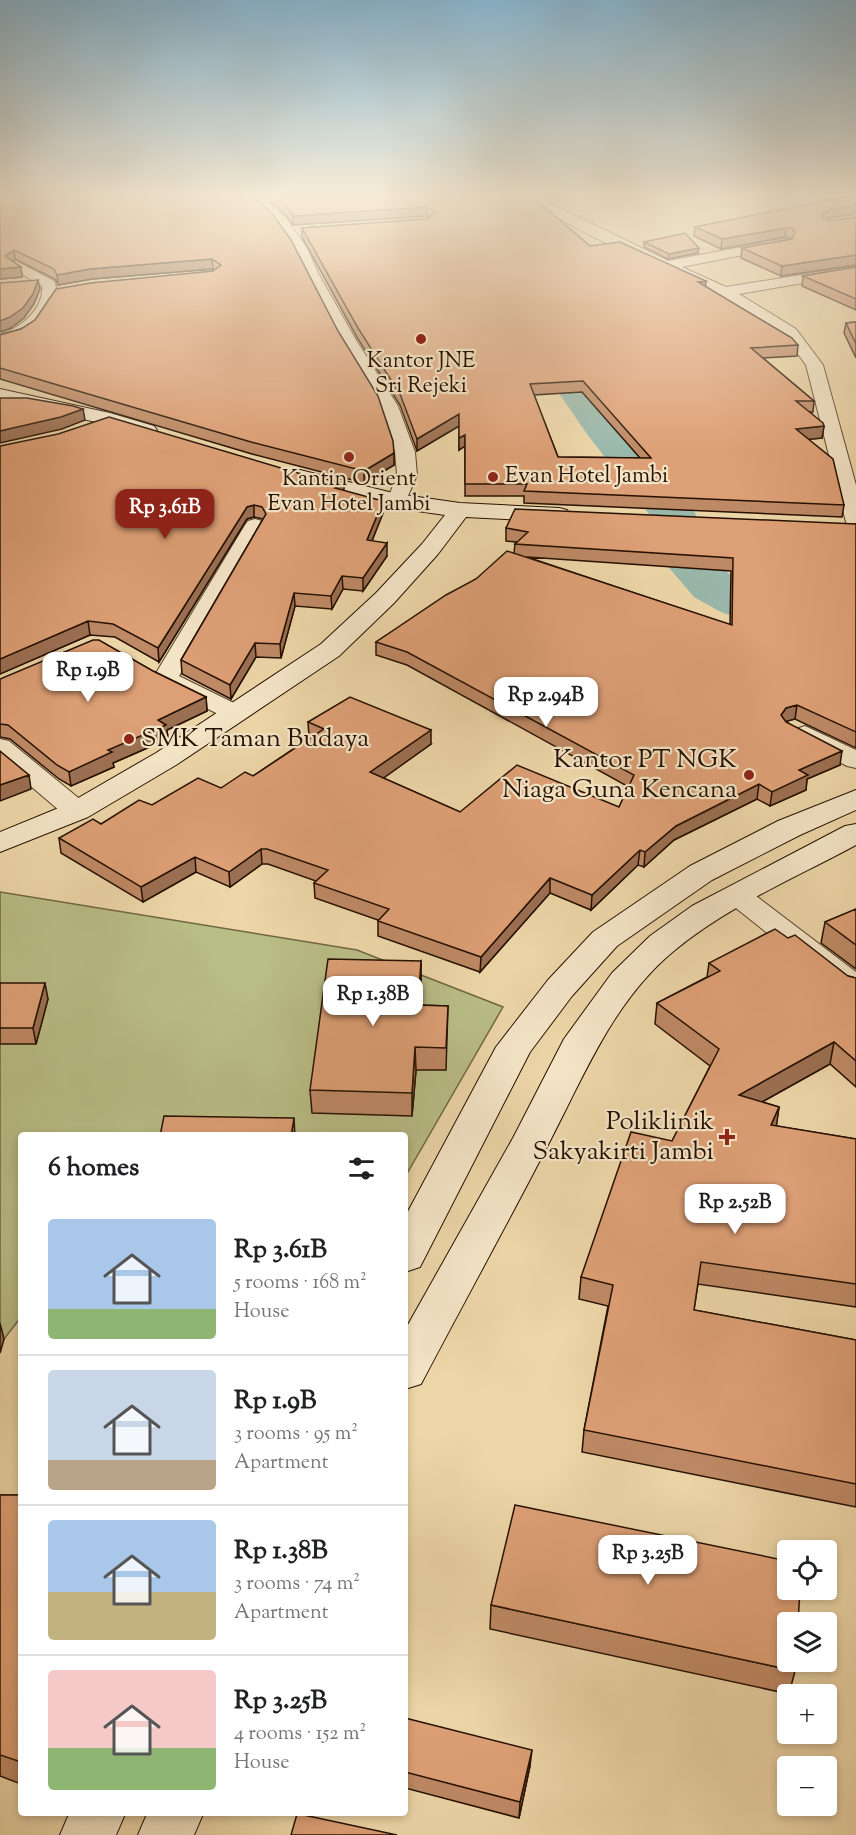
<!DOCTYPE html>
<meta charset="utf-8">
<style>
body{margin:0;font-family:"Sorts Mill Goudy",serif;background:#f2f2f2;color:#202124;height:100vh;display:flex;flex-direction:column;font-size:22px;white-space:nowrap}
*{box-sizing:border-box;margin:0}
p{font-size:20px;color:#757577}
.icon{flex:none;width:33px;height:33px;fill:none;stroke:currentColor;stroke-width:2;stroke-linecap:round;stroke-linejoin:round}
.map{position:relative;flex:1;overflow:hidden}
.details{position:absolute;left:18px;top:1132px;width:390px;height:684px;display:flex;flex-direction:column;background:#fff;border-radius:6px;box-shadow:0 3px 9px #0003}
.details>*{flex:none}
.controls{position:absolute;left:777px;top:1540px;display:grid;gap:12px}
.controls a{display:grid;place-items:center;width:60px;height:60px;border-radius:6px;background:#fff;box-shadow:0 3px 9px #0003;font-size:30px}
.price{position:absolute;translate:-50% -51px;padding:0 14px;border-radius:12px;background:#fff;color:#222;font-size:20px;line-height:39px;filter:drop-shadow(0 2px 3px #0008)}
.price::after{content:'';position:absolute;left:50%;top:36px;width:18px;height:14px;margin-left:-9px;background:inherit;clip-path:polygon(0 0,100% 0,50% 100%)}
.price.on{background:#8f2418;color:#fff}
ul{padding:0;list-style:none}
li{display:flex;align-items:center;gap:18px;height:150px;padding:0 30px}
li+li{border-top:2px solid #e0e0e0}
li span{display:grid;place-items:center;flex:none;width:168px;height:120px;border-radius:6px;color:#555}
li>.icon{margin-inline-start:auto}
span .icon{width:72px;height:72px;fill:#fffc;stroke-width:1}
li b{font-size:26px}
h2{display:flex;justify-content:space-between;align-items:center;height:72px;padding:0 30px;font-size:26px}
.map>svg:first-child{display:block}
</style>
<div class="map">
<svg width="856" height="1835" viewBox="0 0 856 1835">
<rect width="100%" height="100%" fill="#ecd5a7"/>
<filter id="stains"><feTurbulence type="fractalNoise" baseFrequency=".00333" numOctaves="4"/><feColorMatrix values="0 0 0 0 .2 0 0 0 0 .09 0 0 0 0 .02 0 0 0 .5 -.17"/></filter>
<radialGradient id="worn" r=".72"><stop offset=".6" stop-color="#630" stop-opacity="0"/><stop offset="1" stop-color="#630" stop-opacity=".3"/></radialGradient>
<path fill="#b9bd86" stroke="#706743" stroke-width="1.5" d="M0 892 357 950 503 1007 405 1177V1136H21V1317L4 1339 0 1353Z"/>
<g fill="none" stroke-linecap="round" stroke-linejoin="round">
<path fill="#99b8ab" fill-rule="evenodd" d="M408 196H440L495 251 617 416 689 502C700 519 703 539 713 557 731 589 821 614 856 627V662L837 658 719 611 694 597 665 563 649 514 587 434 471 265Z"/>
<g stroke="#58422a" stroke-width="2">
<path id="street" d="M247 196H261L285 217 307 248 318 273 356 340 398 406 415 452 417 475 404 505H390L387 501 397 475 395 452 380 406 340 340 304 273 293 248 275 223Z
M519 196H536L668 261 783 239 788 240 790 243 788 246 682 267 726 287 856 266V274L739 294 796 329 823 365 856 485V528L849 526 846 522 806 365 784 335 719 295 589 235Z
M16 261 54 281 58 293C40 326 39 334 0 344V334C20 329 44 309 42 286L11 268 9 265Z
M255 519 262 521 265 525 179 676 244 708 248 713 244 718 235 721 226 718 156 683 153 678 245 525 248 521Z
M805 726 856 750V768L847 766 796 739 792 734 796 729Z
M0 739 9 741 87 805 91 811 87 817 77 819 67 817 0 760Z
M737 886 747 889 856 972V998L845 995 727 901 722 895 727 889Z"/>
</g>
<g stroke="#261100" stroke-width="2">
<path id="secondary" d="M0 389 110 413 154 426 157 430 154 434 147 436 105 424 0 401Z
M300 470 397 494 460 503 559 508 567 510 570 515 567 520 559 522 466 517 438 554 394 603 339 656 176 765 88 817 0 852V832L66 805 156 753 321 644 376 593 422 544 445 515 397 508 292 481 289 476 292 471Z
M856 790V810L800 835 712 880 617 946 572 996 530 1052 420 1267 405 1272V1217L496 1047 548 980 593 932 690 866 778 821Z
M856 824V845C795 878 728 906 675 950 615 999 586 1071 551 1139 509 1221 464 1302 421 1384L405 1389V1330L513 1138 564 1039 612 973 650 936 692 906 845 826Z
M69 1814H125L116 1835H60Z
M147 1814H203L194 1835H138Z"/>
</g>
<use href="#street" fill="#f3e4c6" fill-rule="evenodd"/>
<use href="#secondary" fill="#f3e4c6" fill-rule="evenodd"/>
</g>
<path fill="#be8965" stroke="#261100" stroke-width="1.5" fill-rule="evenodd" d="M0 196H253L394 453V465L364 483 252 454 0 379V335L213 271 215 270 213 269 92 279 58 285 55 279 15 259 12 261 21 267 22 277 0 279Z
M265 196H531L590 246 705 286 798 345 797 356 763 358 814 401 813 412H810L824 426 822 438 808 439 844 505 842 517 524 503V496H465V446L459 450V426L417 451 400 405 358 339 302 237V228L427 219 429 217 427 216 293 225 286 215ZM582 392 640 458 558 457 534 395Z
M856 196V214L829 218 827 219 831 221 856 217V265L781 276 741 258 742 248 791 239 790 238 785 237 721 249 694 236 695 227Z
M644 242 698 253 668 259 644 247Z
M856 267V310L802 286 803 276Z
M856 322V358L844 333 846 323Z
M0 446 344 491 383 513 372 541 387 556 363 591 343 589 332 609 295 606 281 658 256 657 231 699 182 674 181 660 263 519 254 517 247 519 159 662 115 637 90 635 0 674Z
M856 524V748L795 719 786 721 840 765 807 779 806 790 770 806 757 799 674 840 644 867 638 865 591 910 550 893 480 972 378 936V920L315 898 314 883 316 881 268 864H262L230 887 196 872 143 902 61 853 59 838 101 824 152 805 221 788 253 776 311 737H309L308 722 431 744 383 778 460 812 619 807 629 787 407 665 376 655V642L476 579 514 553 515 544 516 542 506 541V528ZM527 557 731 571 730 625Z
M153 671 206 697 207 711 167 730 168 739 113 763 114 767 71 786 59 779 10 739 0 737V679Z
M856 909V969L821 943 825 922Z
M421 961V984L419 1005 448 1006 446 1070H416L412 1116 312 1113 310 1090Z
M709 963 848 976 856 978V1087L830 1064 762 1102 779 1107 776 1126 856 1139V1307L698 1284 694 1310 856 1340V1507L582 1452 584 1430 608 1306 579 1299 581 1277 672 1141 710 1066 655 1024 657 1003 707 977Z
M0 983 48 999 36 1044H0Z
M0 1495H21V1784L0 1776Z
M491 1605 795 1671 789 1694 490 1629Z
M405 1718 530 1766 519 1818 405 1788Z"/>
<path fill="#9b6f52" stroke="#261100" stroke-width="1.5" d="M545 196H565L545 198Z
M856 206V214L829 218 820 225 821 216 830 209Z
M427 207V216L293 225V216Z
M786 228 785 237 721 249 722 239Z
M699 248 698 253 668 259 669 254Z
M14 250 15 259 7 266 5 256Z
M856 255V265L781 276 782 266Z
M212 259 213 269 92 279 58 285 57 275 90 269Z
M21 267 22 277 0 279V269Z
M38 280 40 289 34 304 24 318 11 328 0 332V321Z
M706 281 705 291 698 282Z
M83 409 85 420 62 429 0 443V431Z
M459 414V426L417 451V439Z
M824 426 822 438 795 441 796 429Z
M465 435V446L459 450V438Z
M394 453V465L364 483V471Z
M344 483V495L335 488Z
M383 501V513L367 553V540Z
M254 505V517L247 519 159 662 158 648 247 507Z
M387 543V556L363 591V578Z
M342 576 343 589 332 609 331 596Z
M294 593 295 606 281 658 280 644Z
M88 621 90 635 0 674V659Z
M255 643 256 657 231 699 230 685Z
M206 697 207 711 167 730 168 739 113 763 114 767 71 786 69 772 158 720Z
M797 705 795 719 784 722 781 715 786 708Z
M431 730V744L371 787 370 772Z
M842 751 840 765 807 779 806 790 770 806 772 792 799 770Z
M29 775 31 789 0 801V785Z
M759 784 757 799 674 840 644 867 645 852 676 826Z
M261 849 262 864 230 887 229 872Z
M640 850 638 865 591 910 592 895Z
M195 857 196 872 143 902 141 887Z
M550 878V893L480 972 481 957Z
M421 961V984L418 1027V1005Z
M45 983 48 999 36 1044 33 1028Z
M834 1042 830 1064 735 1117 739 1095Z
M415 1047 416 1070 412 1116V1093Z
M779 1107 776 1129 771 1125Z
M294 1118 295 1136H291Z
M0 1323 4 1339 0 1353Z
M532 1750 530 1766 519 1818 520 1802Z"/>
<path fill="#dd9f75" stroke="#261100" stroke-width="1.5" fill-rule="evenodd" d="M0 196H253L273 215 291 240 338 331 378 396 393 441 394 453 364 471 251 442 0 368V335L21 329 35 320 56 289 91 283 213 271 221 265 212 259 90 269 57 275 54 269 14 250 5 256 21 267 0 269Z
M274 196H531L590 246 620 242 706 281 698 282 792 338 798 345 751 348 814 401H796L823 423 824 426 796 429 833 459 844 505 524 491 527 484H465V435L459 438V414L417 439 400 394 358 328 302 228 427 219 436 212 427 207 293 216 286 206ZM583 381 651 458 558 457 530 384Z
M848 196H856V206L830 209 821 216 831 221 856 217V255L782 266 742 248 792 239 795 232 792 228H786L722 239 695 227Z
M685 233 699 248 669 254 644 242Z
M856 267V299L803 276Z
M38 280 33 294 23 308 10 317 0 321V283Z
M856 322V344L846 323Z
M0 398H27L73 406 83 409 61 417 0 431Z
M109 417 298 473 344 483 335 488 383 501 367 540 387 543 363 578 342 576 331 596 294 593 280 644 255 643 230 685 181 660 266 514 262 507 254 505 247 507 158 648 113 624 88 621 0 659V446L58 434Z
M515 509 856 524V732L797 705 786 708 781 715 786 722 842 751 799 770 808 775 772 792 759 784 676 826 645 852 640 850 592 895 550 878 481 957 378 921 389 909 314 883 328 870 267 849H261L229 872 195 857 141 887 59 838 93 819 101 824 139 800 152 805 198 778 221 788 245 772 253 776 324 729 308 722 350 697 431 730 370 772 460 812 517 765 619 807 634 775 407 652 376 642 446 595 476 579 507 551 732 625 733 558 515 544 528 532 506 528Z
M93 640H99L153 671 206 697 158 720 166 725 108 750 112 752 69 772 57 765 8 725 0 724V679Z
M0 751 29 775 0 785Z
M856 909V945L825 922Z
M775 929 788 938 795 935 848 976 856 978V1061L834 1042 739 1095 779 1107 771 1125 856 1139V1284L701 1262 694 1310 856 1340V1484L584 1430 613 1285 581 1277 631 1132 672 1141 719 1049 657 1003 720 971 709 963Z
M328 959 421 961 418 1005 448 1006 446 1048 415 1047 412 1093 310 1090Z
M0 983H45L33 1028H0Z
M164 1116 294 1118 291 1136H160Z
M0 1495H21V1762L0 1755Z
M515 1505 788 1561V1590H800L798 1623H788V1662H795V1671L491 1605Z
M405 1718 532 1750 520 1802 405 1772Z
M297 1814H299L397 1835H291Z"/>
<linearGradient id="sky" x2="0" y2="1"><stop stop-color="#88b6d0"/><stop offset="0.43" stop-color="#f6ecd7"/><stop offset="1" stop-color="#f6ecd7" stop-opacity="0"/></linearGradient>
<rect width="856" height="453" fill="url(#sky)"/>
<g fill="#8f2418" stroke="#f3e4c6" stroke-width="2">
<circle cx="421" cy="339" r="6"/>
<circle cx="349" cy="457" r="6"/>
<circle cx="493" cy="477" r="6"/>
<circle cx="129" cy="739" r="6"/>
<circle cx="749" cy="775" r="6"/>
<path d="M724 1128h6v6h6v6h-6v6h-6v-6h-6v-6h6z"/>
</g>
<g text-anchor="middle" dominant-baseline="central" stroke-width="4.5" stroke-linejoin="round" paint-order="stroke">
<g font-size="22" fill="#261100" stroke="#f3e4c6">
<text x="421" y="362">Kantor JNE<tspan x="421" dy="25">Sri Rejeki</tspan></text>
<text x="505" y="477" text-anchor="start">Evan Hotel Jambi</text>
<text x="349" y="480">Kantin Orient<tspan x="349" dy="25">Evan Hotel Jambi</tspan></text>
</g>
<g font-size="26" fill="#261100" stroke="#f3e4c6" text-anchor="end">
<text x="141" y="739" text-anchor="start">SMK Taman Budaya</text>
<text x="737" y="760">Kantor PT NGK<tspan x="737" dy="30">Niaga Guna Kencana</tspan></text>
<text x="714" y="1122">Poliklinik<tspan x="714" dy="30">Sakyakirti Jambi</tspan></text>
</g>
</g>
<rect width="100%" height="100%" filter="url(#stains)"/>
<rect width="100%" height="100%" fill="url(#worn)"/>
</svg>
<div class="controls">
<a><svg class="icon" aria-label="locate" viewBox="0 0 24 24"><circle cx="12" cy="12" r="6"/><path d="M12 2v4M12 18v4M2 12h4M18 12h4"/></svg></a>
<a><svg class="icon" aria-label="layers" viewBox="0 0 24 24"><path d="M12 4l9 5-9 5-9-5zM3 14l9 5 9-5"/></svg></a>
<a>+</a>
<a>−</a>
</div>
<b class="price on" style="left:165px;top:540px">Rp 3.61B</b>
<b class="price" style="left:88px;top:703px">Rp 1.9B</b>
<b class="price" style="left:546px;top:728px">Rp 2.94B</b>
<b class="price" style="left:373px;top:1027px">Rp 1.38B</b>
<b class="price" style="left:735px;top:1235px">Rp 2.52B</b>
<b class="price" style="left:648px;top:1586px">Rp 3.25B</b>
<section class="details">
<h2>6 homes<svg class="icon" aria-label="filters" viewBox="0 0 24 24"><path d="M4 7h16M4 17h16"/><circle cx="9" cy="7" r="2"/><circle cx="15" cy="17" r="2"/></svg></h2>
<ul>
<li><span style="background:linear-gradient(#a9c7e8 75%,#8fb573 0)"><svg class="icon" aria-label="home" viewBox="0 0 24 24"><path d="M3 11l9-7 9 7M6 9v11h12V9"/></svg></span><div><b>Rp 3.61B</b><p>5 rooms · 168 m²</p><p>House</p></div></li>
<li><span style="background:linear-gradient(#c9d6e8 75%,#b9a48a 0)"><svg class="icon" aria-label="home" viewBox="0 0 24 24"><path d="M3 11l9-7 9 7M6 9v11h12V9"/></svg></span><div><b>Rp 1.9B</b><p>3 rooms · 95 m²</p><p>Apartment</p></div></li>
<li><span style="background:linear-gradient(#a9c7e8 60%,#c2b280 0)"><svg class="icon" aria-label="home" viewBox="0 0 24 24"><path d="M3 11l9-7 9 7M6 9v11h12V9"/></svg></span><div><b>Rp 1.38B</b><p>3 rooms · 74 m²</p><p>Apartment</p></div></li>
<li><span style="background:linear-gradient(#f6c9c9 65%,#8fb573 0)"><svg class="icon" aria-label="home" viewBox="0 0 24 24"><path d="M3 11l9-7 9 7M6 9v11h12V9"/></svg></span><div><b>Rp 3.25B</b><p>4 rooms · 152 m²</p><p>House</p></div></li>
</ul>
</section>
</div>
